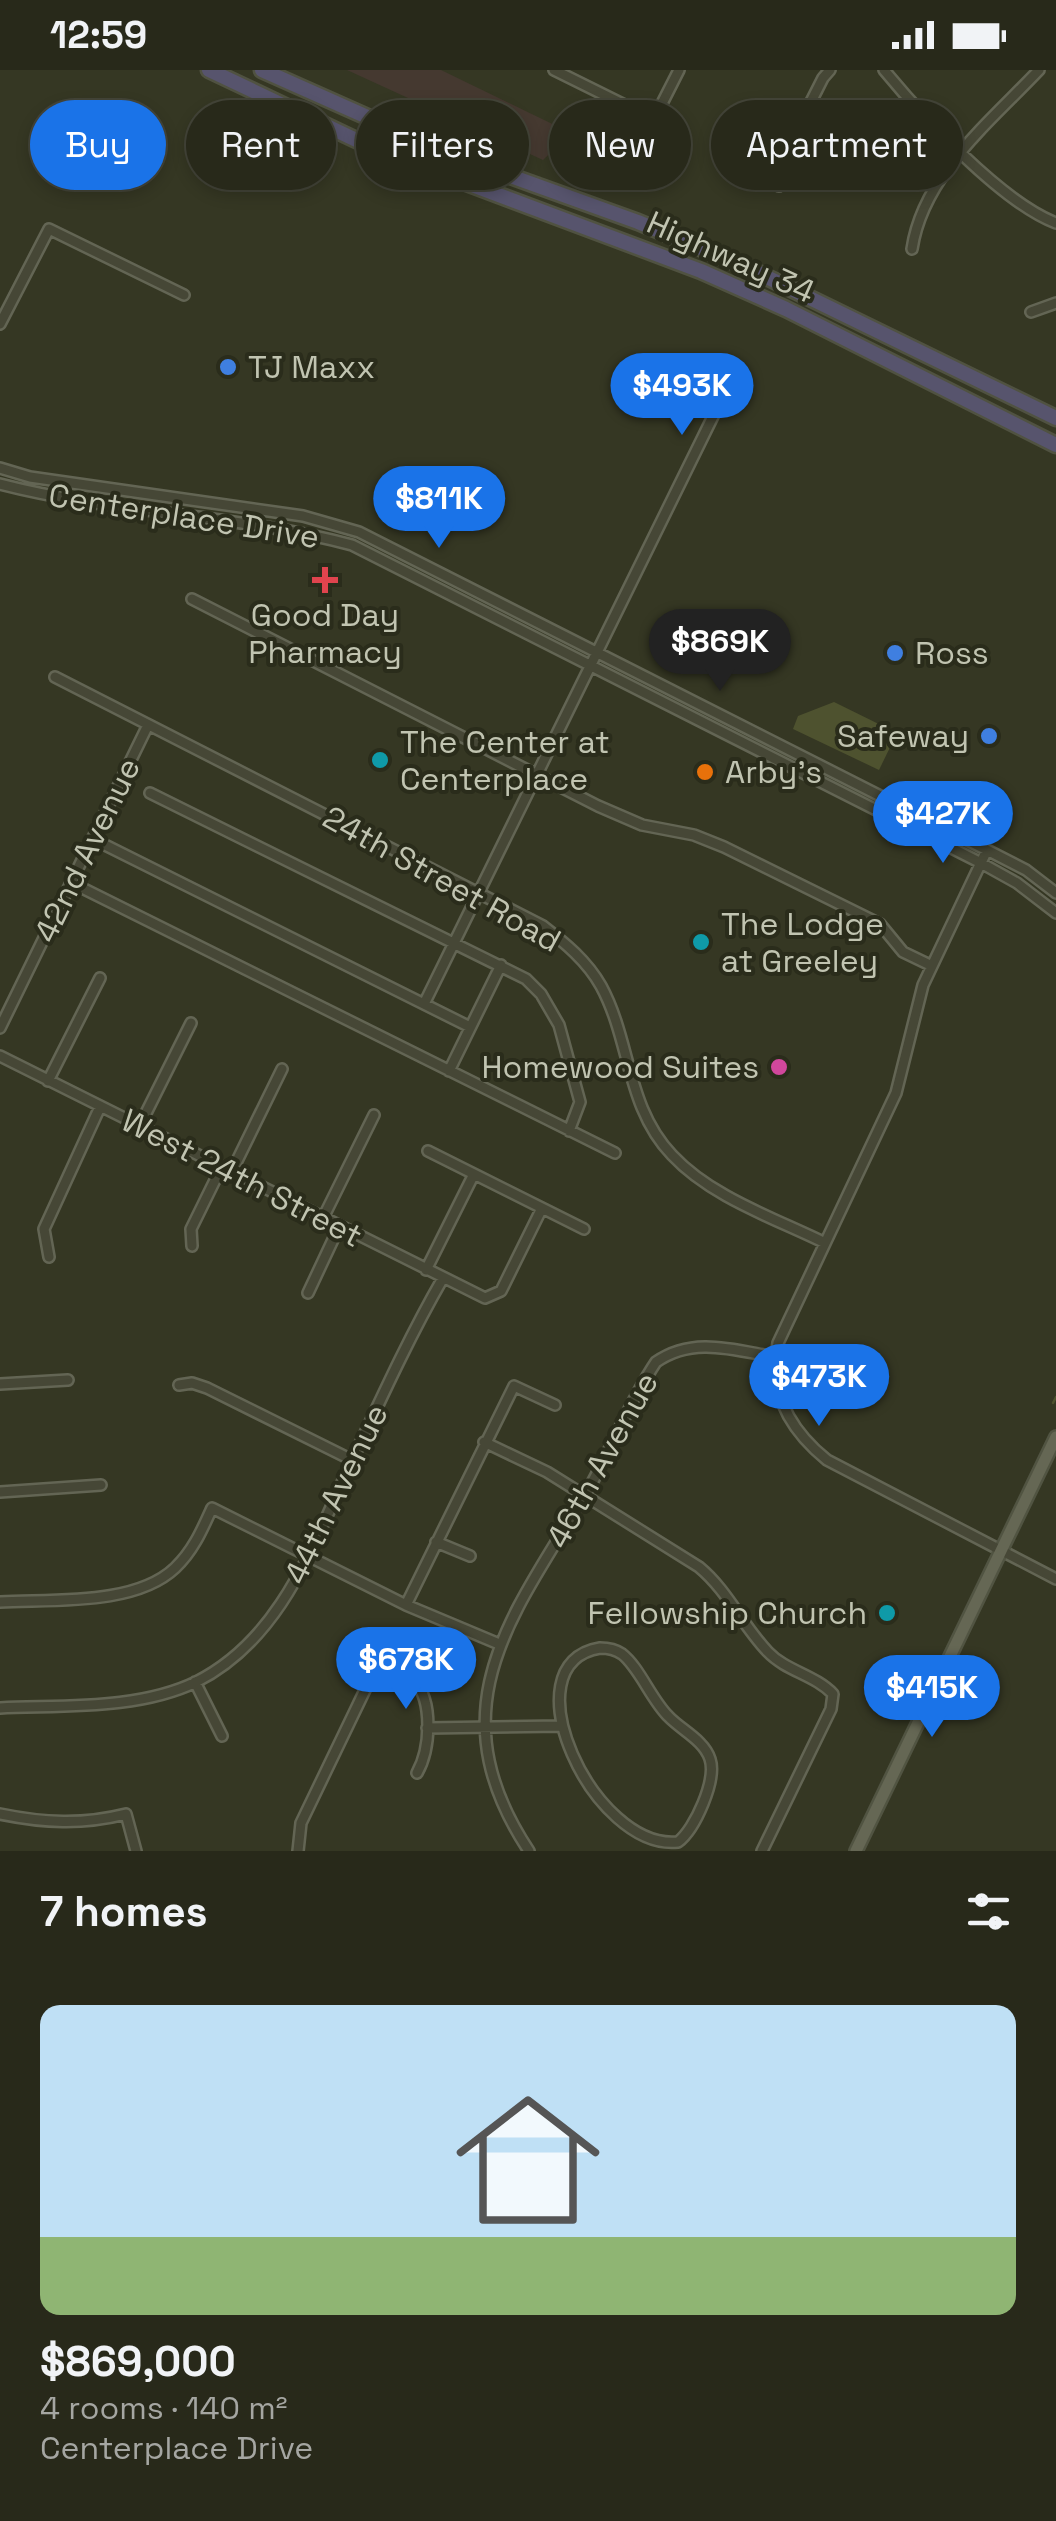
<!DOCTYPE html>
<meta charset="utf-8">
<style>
body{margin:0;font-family:"Space Grotesk",sans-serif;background:#303123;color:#f1f3f6;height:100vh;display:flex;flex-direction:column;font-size:38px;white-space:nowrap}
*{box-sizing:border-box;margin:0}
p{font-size:32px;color:#a5a6a2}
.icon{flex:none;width:55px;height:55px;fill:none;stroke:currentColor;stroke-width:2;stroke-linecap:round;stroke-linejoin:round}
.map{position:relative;height:1781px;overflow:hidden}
.details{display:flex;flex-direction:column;background:#28291a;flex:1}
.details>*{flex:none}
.hud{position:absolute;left:30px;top:30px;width:998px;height:90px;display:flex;gap:20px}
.price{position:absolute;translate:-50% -85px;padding:0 22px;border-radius:35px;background:#1a73e8;color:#fff;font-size:32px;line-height:65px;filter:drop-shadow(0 2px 5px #0008)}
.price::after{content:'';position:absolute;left:50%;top:60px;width:30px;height:22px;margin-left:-15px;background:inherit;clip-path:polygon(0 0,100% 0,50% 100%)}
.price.current{background:#222;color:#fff}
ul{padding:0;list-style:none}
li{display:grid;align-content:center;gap:20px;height:530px;padding:0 40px}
li span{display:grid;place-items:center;height:310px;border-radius:20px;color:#555}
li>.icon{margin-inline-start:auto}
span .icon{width:180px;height:180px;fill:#fffc;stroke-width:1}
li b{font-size:42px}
h2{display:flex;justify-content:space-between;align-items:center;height:120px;padding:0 40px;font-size:42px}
.pill{padding:0 35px;border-radius:45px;background:#28291a;box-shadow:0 5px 15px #0003,0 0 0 2px #444539;font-size:35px;line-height:90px}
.pill.current{background:#1a73e8;color:#fff}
.status{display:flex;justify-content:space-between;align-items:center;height:70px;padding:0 50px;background:#28291a;direction:ltr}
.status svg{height:28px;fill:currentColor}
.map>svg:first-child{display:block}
</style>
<div class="status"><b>12:59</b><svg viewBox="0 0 49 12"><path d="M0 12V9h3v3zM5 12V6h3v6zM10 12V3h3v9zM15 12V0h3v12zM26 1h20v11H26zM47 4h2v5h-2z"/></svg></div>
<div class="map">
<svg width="1056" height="1781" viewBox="0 0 1056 1781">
<rect width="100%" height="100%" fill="#353723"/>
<path fill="#453930" d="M347 0H441L571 63 543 90Z"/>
<path fill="#4e522f" d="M834 632 897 663 879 700 793 659 798 646Z"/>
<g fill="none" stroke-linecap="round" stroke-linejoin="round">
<path stroke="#4e522f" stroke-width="2.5" d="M1053 1333 1056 1327"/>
<g stroke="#636554" stroke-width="14">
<path id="minor" d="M554 0 655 50
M884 0C922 46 1001 132 1056 153
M648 61 679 0
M779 116 780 93 823 8 830 0
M912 179C923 105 990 52 1039 0
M1031 242 1056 233
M0 254 49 159 184 225
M0 398 30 407 303 446 359 462 987 780 1026 800 1056 823
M0 414C116 444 237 444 352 475L981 793 1017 813 1056 843
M192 529 598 736 642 755 694 765 724 777 880 854 903 882 930 895
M55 607 543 856C565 873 587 891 601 916 631 971 626 1037 672 1085 711 1127 774 1148 825 1173
M150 723 526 909 541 924 559 955 580 1032 569 1061
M93 769 470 957
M987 780 923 915 896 1023 778 1273C768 1322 790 1360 827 1390L1056 1509
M72 813 615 1083
M424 934 725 322
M0 958 148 655
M0 986 485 1228 501 1221 542 1138
M449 1001 501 895
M48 1011 100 908
M139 1057 191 953
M428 1081 584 1159
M231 1103 282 999
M323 1148 374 1045
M192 1176 191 1159 221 1098
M49 1187 44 1159 100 1037
M426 1200 474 1104
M308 1223 339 1157
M0 1314 68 1310
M179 1315 192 1313 207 1318 352 1390
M484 1372 547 1402 699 1497C728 1521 742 1555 768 1582 786 1601 815 1605 833 1624L831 1639 762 1781
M0 1422 101 1415
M436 1472 470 1486
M0 1532C52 1529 135 1536 175 1498 193 1481 202 1460 212 1438L406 1535 499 1574
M406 1535 514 1316 555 1335
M600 1578C608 1578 615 1579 622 1584 639 1597 651 1629 668 1646 681 1660 704 1670 710 1689 717 1710 695 1759 678 1772 594 1781 506 1593 600 1578Z
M195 1612 222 1666
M0 1638C63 1635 138 1640 196 1612 282 1569 313 1474 351 1393 380 1331 409 1267 443 1208
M427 1658 561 1656
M0 1744C44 1753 82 1755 126 1744L136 1781
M298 1781 301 1753 379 1591C391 1596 405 1601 414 1610 434 1632 430 1680 417 1703
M529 1781C433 1636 514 1544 588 1420 612 1378 629 1332 656 1292 693 1266 734 1280 775 1287"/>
</g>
<g stroke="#515442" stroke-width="16">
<path id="major" d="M856 1781 1056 1367"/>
</g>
<g stroke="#505241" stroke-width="19">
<path id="highway" d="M209 0 371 77 701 201 786 239 1056 375
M262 0 455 86 638 152 746 197 1056 348"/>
</g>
<use href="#minor" stroke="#464736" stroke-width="9"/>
<use href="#major" stroke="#656754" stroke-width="11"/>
<use href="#highway" stroke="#57546d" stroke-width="14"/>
</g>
<g fill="#3f7fe0" stroke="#2a2c1b" stroke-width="4">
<circle cx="228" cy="297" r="10"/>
<circle cx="895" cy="583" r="10"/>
<circle cx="989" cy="666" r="10"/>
</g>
<path fill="#e0444e" stroke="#2a2c1b" stroke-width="4" d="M320 495h10v10h10v10h-10v10h-10v-10h-10v-10h10z"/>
<g fill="#0f9aa8" stroke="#2a2c1b" stroke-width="4">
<circle cx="380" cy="690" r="10"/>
<circle cx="701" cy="872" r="10"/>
<circle cx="887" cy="1543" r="10"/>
</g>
<circle fill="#e8710a" stroke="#2a2c1b" stroke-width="4" cx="705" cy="702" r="10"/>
<circle fill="#d1479c" stroke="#2a2c1b" stroke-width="4" cx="779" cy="997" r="10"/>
<g text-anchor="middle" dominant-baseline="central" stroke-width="8" stroke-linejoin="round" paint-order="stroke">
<g font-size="32" fill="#c1c4b1" stroke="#2a2c1b">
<text transform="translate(731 187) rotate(24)">Highway 34</text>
<text transform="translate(184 446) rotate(9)">Centerplace Drive</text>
<text transform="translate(87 780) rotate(-64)">42nd Avenue</text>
<text transform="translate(442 809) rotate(29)">24th Street Road</text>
<text transform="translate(242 1108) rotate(27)">West 24th Street</text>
<text transform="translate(602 1390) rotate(-61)">46th Avenue</text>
<text transform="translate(336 1424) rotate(-64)">44th Avenue</text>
</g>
<g font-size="32" fill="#c1c4b1" stroke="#2a2c1b" text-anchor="start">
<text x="248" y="297">TJ Maxx</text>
<text x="325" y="545" text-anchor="middle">Good Day<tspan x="325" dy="37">Pharmacy</tspan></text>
<text x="915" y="583">Ross</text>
<text x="969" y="666" text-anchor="end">Safeway</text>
<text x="400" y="672">The Center at<tspan x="400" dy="37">Centerplace</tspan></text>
<text x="725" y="702">Arby's</text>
<text x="721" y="854">The Lodge<tspan x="721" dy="37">at Greeley</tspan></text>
<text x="759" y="997" text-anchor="end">Homewood Suites</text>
<text x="867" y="1543" text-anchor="end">Fellowship Church</text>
</g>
</g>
</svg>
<b class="price" style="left:682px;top:368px">$493K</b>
<b class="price" style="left:439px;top:481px">$811K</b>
<b class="price current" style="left:720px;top:624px">$869K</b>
<b class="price" style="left:943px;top:796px">$427K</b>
<b class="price" style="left:819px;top:1359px">$473K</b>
<b class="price" style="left:406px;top:1642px">$678K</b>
<b class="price" style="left:932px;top:1670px">$415K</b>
<div class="hud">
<a class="pill current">Buy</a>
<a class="pill">Rent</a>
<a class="pill">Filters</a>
<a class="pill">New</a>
<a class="pill">Apartment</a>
</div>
</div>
<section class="details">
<h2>7 homes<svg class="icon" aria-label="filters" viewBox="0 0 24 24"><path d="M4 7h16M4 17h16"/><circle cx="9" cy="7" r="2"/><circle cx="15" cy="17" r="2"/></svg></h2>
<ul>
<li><span style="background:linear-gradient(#bfe0f5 75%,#8fb573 0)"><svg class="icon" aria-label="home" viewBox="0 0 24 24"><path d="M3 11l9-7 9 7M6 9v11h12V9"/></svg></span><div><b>$869,000</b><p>4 rooms · 140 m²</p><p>Centerplace Drive</p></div></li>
</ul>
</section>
